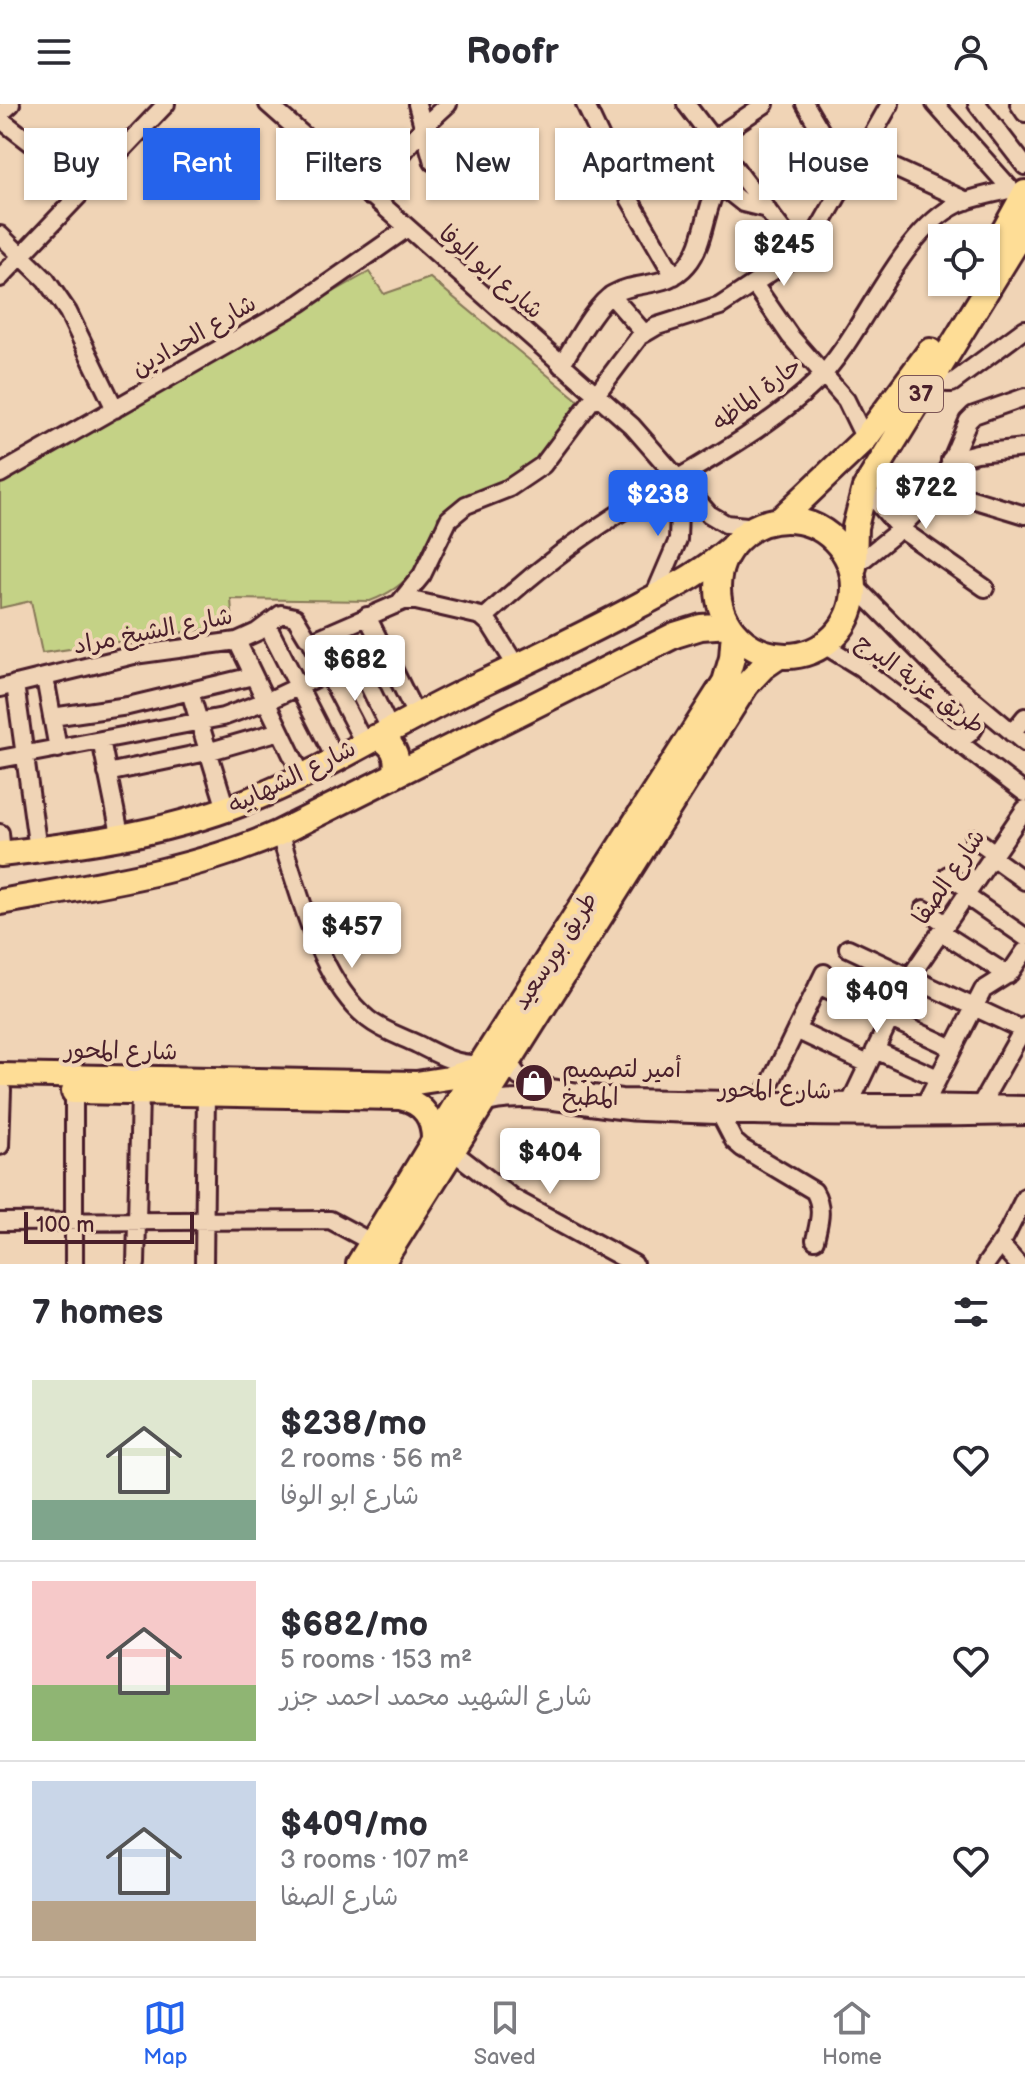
<!DOCTYPE html>
<meta charset="utf-8">
<style>
body{margin:0;font-family:"Balsamiq Sans","Playpen Sans Arabic",sans-serif;background:#f2f2f3;color:#2b2b33;height:100vh;display:flex;flex-direction:column;font-size:30px;white-space:nowrap}
*{box-sizing:border-box;margin:0}
p{font-size:26px;color:#7c7c81}
.icon{flex:none;width:44px;height:44px;fill:none;stroke:currentColor;stroke-width:2;stroke-linecap:round;stroke-linejoin:round}
.map{position:relative;height:1160px;overflow:hidden}
.sheet{display:flex;flex-direction:column;background:#fff;flex:1}
.sheet>*{flex:none}
.top-card{position:absolute;left:24px;top:24px;width:978px;height:72px;display:flex;gap:16px}
.tools{position:absolute;left:928px;top:120px;display:grid;gap:16px}
.tools a{display:grid;place-items:center;width:72px;height:72px;border-radius:0px;background:#fff;box-shadow:0 2px 6px #0004;font-size:40px}
.scale{position:absolute;left:24px;bottom:20px;width:170px;box-sizing:border-box;padding-left:8px;border:4px solid #4a1f2b;border-top:0;font-size:22px;line-height:28px;white-space:nowrap;color:#4a1f2b;-webkit-text-stroke:6px #f0d4b6;paint-order:stroke}
.price{position:absolute;translate:-50% -68px;padding:0 18px;border-radius:8px;background:#fff;color:#222;font-size:26px;line-height:52px;filter:drop-shadow(0 2px 4px #0008)}
.price::after{content:'';position:absolute;left:50%;top:48px;width:24px;height:18px;margin-left:-12px;background:inherit;clip-path:polygon(0 0,100% 0,50% 100%)}
.price.current{background:#2563eb;color:#fff}
ul{padding:0;list-style:none}
li{display:flex;align-items:center;gap:24px;height:200px;padding:0 32px}
li+li{border-top:2px solid #e1e1e2}
li span{display:grid;place-items:center;flex:none;width:224px;height:160px;border-radius:0px;color:#555}
li>.icon{margin-inline-start:auto}
span .icon{width:96px;height:96px;fill:#fffc;stroke-width:1}
li b{font-size:34px}
h2{display:flex;justify-content:space-between;align-items:center;height:96px;padding:0 32px;font-size:34px}
.tag{padding:0 28px;border-radius:0px;background:#fff;box-shadow:0 2px 6px #0004;font-size:28px;line-height:72px}
.tag.current{background:#2563eb;color:#fff}
header{display:flex;justify-content:space-between;align-items:center;height:104px;padding:0 32px;background:#fff;font-size:36px;font-weight:600}
.dock{display:flex;justify-content:space-around;align-items:center;height:112px;border-top:2px solid #e1e1e2;background:#fff;font-size:22px;color:#7c7c81}
.dock a{display:grid;justify-items:center;gap:4px}
.dock .current{color:#2563eb}
.map>svg:first-child{display:block}
</style>
<header><svg class="icon" aria-label="menu" viewBox="0 0 24 24"><path d="M4 6h16M4 12h16M4 18h16"/></svg>Roofr<svg class="icon" aria-label="person" viewBox="0 0 24 24"><circle cx="12" cy="8" r="4"/><path d="M4 21q1-7 8-7t8 7"/></svg></header>
<div class="map">
<svg width="1025" height="1160" viewBox="0 0 1025 1160">
<rect width="100%" height="100%" fill="#f0d4b6"/>
<filter id="ink" filterUnits="userSpaceOnUse"><feTurbulence type="fractalNoise" baseFrequency=".0125" numOctaves="2"/><feDisplacementMap in="SourceGraphic" scale="16" xChannelSelector="R" yChannelSelector="G"/><feConvolveMatrix kernelMatrix="1 2 1 2 8 2 1 2 1" color-interpolation-filters="sRGB"/></filter>
<g filter="url(#ink)">
<path fill="#c4d286" stroke="#877858" stroke-width="2" d="M369 168 384 190 430 174 586 303 549 349 438 413C430 452 409 483 370 497L231 495 233 521 42 549 31 497 0 504V376Z"/>
<g fill="none" stroke-linecap="round" stroke-linejoin="round">
<g stroke="#4a1f2b" stroke-width="22">
<path id="minor" d="M268 0 632 322 709 410 726 420 757 423
M417 0 433 58
M585 0 630 96 674 172
M686 0 800 149
M805 0 848 73
M935 0 1017 92
M977 0 1025 62
M1019 0 1025 9
M0 10 11 0
M0 15 88 83
M713 35 765 0
M862 49 967 97
M369 92 423 23 448 0
M0 131 46 176 68 208 115 305
M0 174 166 0
M754 180 790 232 846 296 865 335
M611 191 644 229
M561 261C573 243 595 200 613 190 637 176 667 185 687 161 706 139 704 104 719 80L743 99 767 105
M935 270 947 279H952L1025 225
M950 356 977 349 1025 344
M0 370 300 199 406 125
M865 384 899 424 985 484
M939 385 1025 411
M855 462 892 432 939 385 968 317 974 311 1025 293
M855 482 940 568 1025 639
M654 492 678 436 680 375
M400 498 422 471 449 415 466 401 509 384 543 361 640 232 657 222 720 202 800 149 817 128 890 0
M367 512 416 611
M484 514C526 475 570 440 618 410 681 371 762 330 815 279 865 230 897 130 958 100 974 93 994 90 1011 85
M267 521 335 654
M310 535 364 639
M237 537 302 672
M824 541 860 563 1025 689
M356 555 390 625
M45 574 58 645
M15 580 38 746
M0 584 134 551 237 537 257 528 281 510 295 513 307 533 314 536 404 497H416L481 512 490 520 517 563
M190 588 226 705
M52 613 128 602 253 572
M1012 629 1025 613
M950 631 965 633C981 623 976 612 971 596
M101 636 121 735
M0 655 223 613 274 594 382 543
M107 669 207 648 280 627
M0 729 2 750
M279 729C300 788 318 875 368 915 383 927 400 932 417 940 439 951 455 961 480 960
M974 734 995 749
M992 753 1025 777
M948 771 969 786
M966 792 1025 833
M924 805 946 820
M941 828 1008 871
M848 844 1025 927
M818 881 953 944
M796 926 868 960
M875 946 938 974
M507 956 519 973 536 982 621 994 1025 1001
M761 998 824 869
M850 999 910 873 1025 705
M925 1000 983 886 1010 869 1025 847
M981 1000 1025 922
M480 1001C528 985 591 1006 642 1008 769 1014 898 1015 1025 1012
M721 1012 734 1037 742 1044 814 1087C824 1104 819 1118 815 1136
M0 1042 2 986
M451 1046 513 1094 634 1160
M0 1118 330 1116 373 1139
M1001 1141 1018 1160
M74 1160V988
M136 1160 140 989
M204 1160 206 990
M986 1160 1005 1133 1025 1093"/>
</g>
<g stroke="#4a1f2b" stroke-width="28">
<path id="major" d="M0 971 416 979 448 974 479 964
M73 988 400 994C424 999 434 1015 433 1039"/>
</g>
<g stroke="#4a1f2b" stroke-width="30">
<path id="highway" d="M997 140 1025 89
M718 484a68 68 0 1 1 136 0a68 68 0 1 1-136 0Z
M780 416 865 335 930 247
M854 463 855 423 865 384 1025 124
M376 633C393 638 400 653 395 670
M0 750C90 740 175 728 260 692 334 661 403 616 476 582 531 556 586 530 640 501 672 484 704 468 732 443
M0 798C94 781 191 768 279 729L675 531 701 523 729 521
M359 1160 481 960 725 578 732 554 734 528
M381 1160 746 581 763 563 779 552"/>
</g>
<use href="#minor" stroke="#f0d4b6" stroke-width="16"/>
<use href="#major" stroke="#fedd96" stroke-width="22"/>
<use href="#highway" stroke="#fedd96" stroke-width="24"/>
</g>
</g>
<defs>
<g id="shop-disc" transform="scale(2)"><circle r="9.5" fill="#4a1f2b" stroke="#f0d4b6"/><path d="M-5-2.5h2.3a2.7 3.5 0 0 1 5.4 0H5L5.5 6h-11ZM-1.5-2.5h3a1.5 2.3 0 0 0-3 0Z" fill="#fff"/></g>
</defs>
<g fill-rule="evenodd">
<use href="#shop-disc" x="534" y="979"/>
</g>
<g text-anchor="middle" dominant-baseline="central" stroke-width="8" stroke-linejoin="round" paint-order="stroke">
<rect fill="#f0d4b6" stroke="#7c5555" stroke-width="2" x="899" y="272" width="44" height="36" rx="6"/>
<g font-size="22" font-weight="bold" fill="#4a1f2b">
<text x="921" y="290">37</text>
</g>
<g font-size="24" fill="#4a1f2b" stroke="#f0d4b6">
<text transform="translate(491 168) rotate(41)">شارع ابو الوفا</text>
<text transform="translate(194 232) rotate(-30)">شارع الحدادين</text>
<text transform="translate(757 290) rotate(-37)">حارة الماظه</text>
<text transform="translate(153 527) rotate(-11)">شارع الشيخ مراد</text>
<text transform="translate(920 580) rotate(36)">طريق عزبة البرج</text>
<text transform="translate(292 673) rotate(-26)">شارع الشهابيه</text>
<text transform="translate(949 773) rotate(-56)">شارع الصفا</text>
<text transform="translate(555 847) rotate(-57)">طريق بورسعيد</text>
<text transform="translate(121 947) rotate(1)">شارع المحور</text>
<text transform="translate(775 986) rotate(1)">شارع المحور</text>
</g>
<g font-size="24" fill="#4a1f2b" stroke="#f0d4b6" text-anchor="start">
<text x="562" y="965">أمير لتصميم<tspan x="562" dy="28">المطبخ</tspan></text>
</g>
</g>
</svg>
<div class="tools">
<a><svg class="icon" aria-label="locate" viewBox="0 0 24 24"><circle cx="12" cy="12" r="6"/><path d="M12 2v4M12 18v4M2 12h4M18 12h4"/></svg></a>
</div>
<div class="scale">100 m</div>
<b class="price" style="left:784px;top:184px">$245</b>
<b class="price" style="left:926px;top:427px">$722</b>
<b class="price current" style="left:658px;top:434px">$238</b>
<b class="price" style="left:355px;top:599px">$682</b>
<b class="price" style="left:352px;top:866px">$457</b>
<b class="price" style="left:877px;top:931px">$409</b>
<b class="price" style="left:550px;top:1092px">$404</b>
<div class="top-card">
<a class="tag">Buy</a>
<a class="tag current">Rent</a>
<a class="tag">Filters</a>
<a class="tag">New</a>
<a class="tag">Apartment</a>
<a class="tag">House</a>
</div>
</div>
<section class="sheet">
<h2>7 homes<svg class="icon" aria-label="filters" viewBox="0 0 24 24"><path d="M4 7h16M4 17h16"/><circle cx="9" cy="7" r="2"/><circle cx="15" cy="17" r="2"/></svg></h2>
<ul>
<li><span style="background:linear-gradient(#dfe7d0 75%,#7fa58c 0)"><svg class="icon" aria-label="home" viewBox="0 0 24 24"><path d="M3 11l9-7 9 7M6 9v11h12V9"/></svg></span><div><b>$238/mo</b><p>2 rooms · 56 m²</p><p>شارع ابو الوفا</p></div><svg class="icon" aria-label="heart" viewBox="0 0 24 24"><path d="M12 20l-8-8c-3-5 5-10 8-4 3-6 11-1 8 4z"/></svg></li>
<li><span style="background:linear-gradient(#f6c9c9 65%,#8fb573 0)"><svg class="icon" aria-label="home" viewBox="0 0 24 24"><path d="M3 11l9-7 9 7M6 9v11h12V9"/></svg></span><div><b>$682/mo</b><p>5 rooms · 153 m²</p><p>شارع الشهيد محمد احمد جزر</p></div><svg class="icon" aria-label="heart" viewBox="0 0 24 24"><path d="M12 20l-8-8c-3-5 5-10 8-4 3-6 11-1 8 4z"/></svg></li>
<li><span style="background:linear-gradient(#c9d6e8 75%,#b9a48a 0)"><svg class="icon" aria-label="home" viewBox="0 0 24 24"><path d="M3 11l9-7 9 7M6 9v11h12V9"/></svg></span><div><b>$409/mo</b><p>3 rooms · 107 m²</p><p>شارع الصفا</p></div><svg class="icon" aria-label="heart" viewBox="0 0 24 24"><path d="M12 20l-8-8c-3-5 5-10 8-4 3-6 11-1 8 4z"/></svg></li>
</ul>
</section>
<nav class="dock">
<a class="current"><svg class="icon" aria-label="map" viewBox="0 0 24 24"><path d="M3 6l6-2 6 2 6-2v14l-6 2-6-2-6 2zM9 4v14M15 6v14"/></svg>Map</a>
<a><svg class="icon" aria-label="saved" viewBox="0 0 24 24"><path d="M7 4h10v16l-5-4-5 4z"/></svg>Saved</a>
<a><svg class="icon" aria-label="home" viewBox="0 0 24 24"><path d="M3 11l9-7 9 7M6 9v11h12V9"/></svg>Home</a>
</nav>
